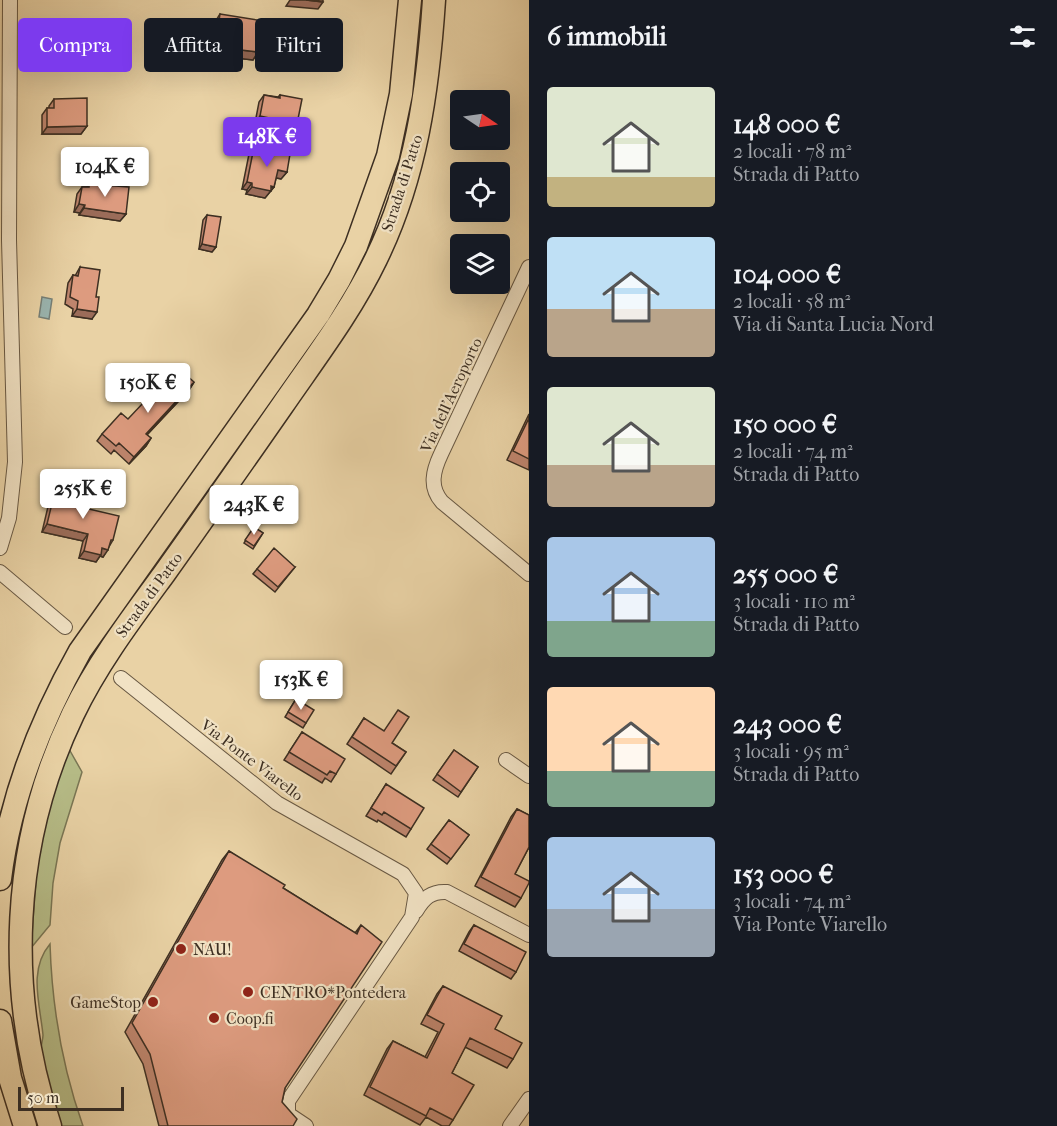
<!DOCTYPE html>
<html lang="it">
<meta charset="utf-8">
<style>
body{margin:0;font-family:"IM FELL French Canon",serif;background:#242831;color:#f1f3f6;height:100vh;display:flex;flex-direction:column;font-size:22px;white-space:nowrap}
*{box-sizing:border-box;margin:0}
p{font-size:20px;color:#9ea1a6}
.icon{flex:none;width:33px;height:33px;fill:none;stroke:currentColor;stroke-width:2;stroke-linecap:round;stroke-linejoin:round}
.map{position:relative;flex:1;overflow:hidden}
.details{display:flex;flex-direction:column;background:#171b24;width:528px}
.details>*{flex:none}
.banner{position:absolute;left:18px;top:18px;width:420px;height:54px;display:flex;gap:12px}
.needle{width:39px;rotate:103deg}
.fabs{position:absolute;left:450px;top:90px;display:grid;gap:12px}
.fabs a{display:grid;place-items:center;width:60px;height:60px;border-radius:6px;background:#171b24;box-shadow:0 6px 24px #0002;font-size:30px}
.scale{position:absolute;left:18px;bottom:15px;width:106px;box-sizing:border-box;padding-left:6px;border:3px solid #3d2f22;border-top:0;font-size:16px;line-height:21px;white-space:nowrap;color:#3d2f22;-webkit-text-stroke:4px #f1e2c4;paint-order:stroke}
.price{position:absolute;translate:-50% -51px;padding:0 14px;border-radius:6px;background:#fff;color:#222;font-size:20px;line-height:39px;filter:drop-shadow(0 2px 3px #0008)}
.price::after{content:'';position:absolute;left:50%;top:36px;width:18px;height:14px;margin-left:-9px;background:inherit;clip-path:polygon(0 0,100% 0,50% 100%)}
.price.selected{background:#7c3aed;color:#fff}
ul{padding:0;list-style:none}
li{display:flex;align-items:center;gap:18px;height:150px;padding:0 18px}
li span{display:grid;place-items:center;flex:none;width:168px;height:120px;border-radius:6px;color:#555}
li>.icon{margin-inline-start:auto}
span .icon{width:72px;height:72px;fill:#fffc;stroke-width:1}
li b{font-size:26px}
h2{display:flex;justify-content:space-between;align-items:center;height:72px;padding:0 18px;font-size:26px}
.chip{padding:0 21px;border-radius:6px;background:#171b24;box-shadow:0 6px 24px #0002;font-size:21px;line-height:54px}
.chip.selected{background:#7c3aed;color:#fff}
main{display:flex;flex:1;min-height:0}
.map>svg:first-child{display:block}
</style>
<main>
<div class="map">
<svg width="529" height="1126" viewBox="0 0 529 1126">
<rect width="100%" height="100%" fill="#e9d2a5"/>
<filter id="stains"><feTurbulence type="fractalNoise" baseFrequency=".00333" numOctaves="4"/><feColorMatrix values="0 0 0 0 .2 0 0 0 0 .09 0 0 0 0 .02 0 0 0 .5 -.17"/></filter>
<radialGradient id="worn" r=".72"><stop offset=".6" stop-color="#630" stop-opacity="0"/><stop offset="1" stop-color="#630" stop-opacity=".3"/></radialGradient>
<path fill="#b6bc87" stroke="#7a7654" stroke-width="1.5" d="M69 749 82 772 60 843 53 883 50 925 31 948 38 851 49 805Z
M50 944C52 1007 62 1067 83 1126H60C54 1103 43 1077 41 1053 40 1047 43 1041 43 1035 40 1004 28 970 50 944Z"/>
<path fill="#9ab5b0" stroke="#757f77" stroke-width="1.5" d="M196 31 205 32 202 52 192 51Z
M42 297 52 299 49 319 39 317Z"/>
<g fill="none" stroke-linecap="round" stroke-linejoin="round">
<g stroke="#685843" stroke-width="16">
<path id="street" d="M529 267 441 454C433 471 429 487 442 502L529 574
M0 548 9 518 15 462 9 240 10 0
M0 572 65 627
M121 678 277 803 403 874 416 893 412 917 288 1101V1114L306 1126
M506 760 529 776
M416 911C424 898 431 891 447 892L529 935
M510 1126 529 1099"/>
</g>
<g stroke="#3d2f22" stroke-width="25">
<path id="primary" d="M0 879C10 797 40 722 80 651L318 315 339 280 356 246 388 156 401 94 410 0
M0 1021 10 1078 25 1126
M50 1126C5 991 11 843 73 714 97 664 131 619 164 574 204 518 243 462 282 406 315 358 351 311 376 259 416 177 428 90 434 0"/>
</g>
<use href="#street" stroke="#f1e2c4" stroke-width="14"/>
<use href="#primary" stroke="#e9d2a5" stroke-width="22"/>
</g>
<path fill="#be856d" stroke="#3d2f22" stroke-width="1.5" d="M220 14 258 52 253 60 210 55 215 22Z
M264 95 278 97 280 95 297 124 292 132 255 123 259 102Z
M54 99 87 126 81 134H42V115L47 108H49V106Z
M254 147 287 172 281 179 276 178 274 187 265 198 246 194 247 190 242 189 249 154Z
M89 184 126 214 120 221 79 215 80 213 74 212 77 194 82 187H87Z
M207 215 216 247 212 252 199 249 203 220Z
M80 267 92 319 72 316 73 309 65 304 68 283 73 275 75 276Z
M194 382 189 390 147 435 151 438 146 446 129 464 114 450 111 454 97 441 102 434Z
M529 414V470L507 460Z
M56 487 113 540 103 557 100 556 96 562 79 558 83 541 42 532 51 494Z
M254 527 263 533 253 549 244 543Z
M295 567 275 592 253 574 257 569Z
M296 699 306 723 303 728 285 717Z
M364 718 392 743 406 752 391 774 347 744Z
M302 732 336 774 331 782 325 778 322 783 284 760Z
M454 750 478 767 458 797 433 780Z
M386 784 411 829 406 837 378 820 377 822 366 816Z
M517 809 529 815V849H528L515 874 521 898 515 907 475 886 511 817Z
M449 820 469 835 447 864 427 849Z
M229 851 283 888 355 933 361 925 285 1088 282 1102 293 1126H159L143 1064 125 1032 222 860Z
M474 925 516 972 511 979 459 951 469 932Z
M443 986 495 1029 513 1059 507 1068 465 1047 452 1073 453 1120 449 1126H442L426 1117 420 1125 364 1095 387 1049 393 1041 425 1057 438 1032 421 1024 437 994Z"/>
<path fill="#9b6c59" stroke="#3d2f22" stroke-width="1.5" d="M290 0H306L323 2 318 9 286 6Z
M215 47 258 52 253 60 210 55Z
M260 116 297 124 292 132 255 123Z
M87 126 81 134H42L47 127Z
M278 170 287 172 281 179 273 177Z
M247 182 252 183 247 190 242 189Z
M271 186 274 187 265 198 246 194 252 187Z
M79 204 85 205 80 213 74 212Z
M84 208 126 214 120 221 79 215Z
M202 244 216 247 212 252 199 249Z
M77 309 97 312 92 319 72 316Z
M194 382 189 390 141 441 146 434Z
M151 438 146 446 129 464 134 457Z
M47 524 88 534 83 541 42 532Z
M102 548 108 550 103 557 100 556 96 562 79 558 84 551Z"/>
<path fill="#dd9b7f" stroke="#3d2f22" stroke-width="1.5" d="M306 0H323V2Z
M220 14 263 21 258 52 215 47Z
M264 95 280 98V95L302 99 297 124 260 116Z
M87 98V126L47 127V108H54V99Z
M254 147 290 154 287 172 278 170 274 187 271 186V191L252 187V183L247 182Z
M89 184 129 187 126 214 84 208 85 205 79 204 82 187H89Z
M207 215 221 217 216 247 202 244Z
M80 267 100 270 96 297H99L97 312 77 309 78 301 70 297 73 275 78 276Z
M177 367 194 382 146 434 151 438 134 457 119 443 116 446 102 434 121 413 128 419Z
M529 418V459L513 451Z
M56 487 80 492 76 506 119 516 113 540H111L108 550 102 548 101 555 84 551 88 534 47 524Z
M254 527 263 533 254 546 245 540Z
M274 548 295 567 278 587 257 569Z
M296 699 314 710 306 723 288 712Z
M398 710 409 717 392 743 406 752 396 766 352 737 364 718 384 731Z
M302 732 345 759 336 774 330 771 327 775 289 752Z
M454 750 478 767 461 792 437 774Z
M386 784 424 808 411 829 384 812 382 815 371 808Z
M517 809 529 815V847L515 874 529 881V883L521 898 481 877Z
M449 820 469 835 451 859 431 844Z
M229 851 285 885 283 888 357 934 361 925 382 942 285 1088 282 1102 297 1119 293 1126H168L150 1054 132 1023Z
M474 925 526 952 516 972 464 944Z
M443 986 502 1016 495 1029 522 1043 513 1059 470 1038 452 1073 474 1085 453 1120 430 1108 426 1116 370 1087 393 1041 427 1058 444 1024 427 1015Z"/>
<g fill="#8f2418" stroke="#f1e2c4" stroke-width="2">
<circle cx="181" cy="949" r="6"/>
<circle cx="248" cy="992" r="6"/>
<circle cx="153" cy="1002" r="6"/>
<circle cx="214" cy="1018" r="6"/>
</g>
<g text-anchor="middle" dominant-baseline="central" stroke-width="4.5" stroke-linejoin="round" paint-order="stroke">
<g font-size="16" fill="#3d2f22" stroke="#f1e2c4">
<text transform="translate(402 183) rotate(-72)">Strada di Patto</text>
<text transform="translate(451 395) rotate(-65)">Via dell'Aeroporto</text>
<text transform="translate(149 595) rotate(-54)">Strada di Patto</text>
<text transform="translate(252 760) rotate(37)">Via Ponte Viarello</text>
</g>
<g font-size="16" fill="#3d2f22" stroke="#f1e2c4" text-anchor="start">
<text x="193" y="949">NAU!</text>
<text x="260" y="992">CENTRO*Pontedera</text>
<text x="141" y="1002" text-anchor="end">GameStop</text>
<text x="226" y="1018">Coop.fi</text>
</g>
</g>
<rect width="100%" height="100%" filter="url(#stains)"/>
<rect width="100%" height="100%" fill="url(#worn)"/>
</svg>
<div class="fabs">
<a><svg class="needle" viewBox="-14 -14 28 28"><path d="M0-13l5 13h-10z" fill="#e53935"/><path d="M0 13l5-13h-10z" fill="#9ea1a6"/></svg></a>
<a><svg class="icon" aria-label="locate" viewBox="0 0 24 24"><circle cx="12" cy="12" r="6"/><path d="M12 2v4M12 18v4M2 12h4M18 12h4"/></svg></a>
<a><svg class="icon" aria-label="layers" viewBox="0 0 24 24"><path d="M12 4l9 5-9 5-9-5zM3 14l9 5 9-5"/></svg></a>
</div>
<div class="scale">50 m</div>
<b class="price selected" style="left:267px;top:168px">148K €</b>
<b class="price" style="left:105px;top:198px">104K €</b>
<b class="price" style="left:148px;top:414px">150K €</b>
<b class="price" style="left:83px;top:520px">255K €</b>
<b class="price" style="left:254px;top:536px">243K €</b>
<b class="price" style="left:301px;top:711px">153K €</b>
<div class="banner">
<a class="chip selected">Compra</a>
<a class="chip">Affitta</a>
<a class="chip">Filtri</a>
</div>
</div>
<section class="details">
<h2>6 immobili<svg class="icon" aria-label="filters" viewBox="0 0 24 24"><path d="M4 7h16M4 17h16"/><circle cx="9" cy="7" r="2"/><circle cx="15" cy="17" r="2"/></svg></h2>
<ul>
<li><span style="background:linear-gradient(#dfe7d0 75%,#c2b280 0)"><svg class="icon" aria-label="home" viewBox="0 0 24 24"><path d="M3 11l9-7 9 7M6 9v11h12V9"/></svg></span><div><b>148 000 €</b><p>2 locali · 78 m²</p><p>Strada di Patto</p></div></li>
<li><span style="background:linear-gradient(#bfe0f5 60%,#b9a48a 0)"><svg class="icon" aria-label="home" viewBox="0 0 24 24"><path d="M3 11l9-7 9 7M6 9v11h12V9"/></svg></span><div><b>104 000 €</b><p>2 locali · 58 m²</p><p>Via di Santa Lucia Nord</p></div></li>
<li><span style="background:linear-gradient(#dfe7d0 65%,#b9a48a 0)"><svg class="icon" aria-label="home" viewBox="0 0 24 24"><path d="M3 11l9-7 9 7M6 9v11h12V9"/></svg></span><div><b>150 000 €</b><p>2 locali · 74 m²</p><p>Strada di Patto</p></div></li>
<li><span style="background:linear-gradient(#a9c7e8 70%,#7fa58c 0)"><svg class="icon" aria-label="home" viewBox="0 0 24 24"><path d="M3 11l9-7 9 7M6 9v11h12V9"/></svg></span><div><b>255 000 €</b><p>3 locali · 110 m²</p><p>Strada di Patto</p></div></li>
<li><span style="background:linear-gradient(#ffd9b3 70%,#7fa58c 0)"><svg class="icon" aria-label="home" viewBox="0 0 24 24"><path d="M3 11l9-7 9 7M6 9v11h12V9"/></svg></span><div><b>243 000 €</b><p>3 locali · 95 m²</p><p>Strada di Patto</p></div></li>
<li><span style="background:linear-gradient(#a9c7e8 60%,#9aa5b1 0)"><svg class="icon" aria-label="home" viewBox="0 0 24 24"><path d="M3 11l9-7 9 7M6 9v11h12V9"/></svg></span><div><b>153 000 €</b><p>3 locali · 74 m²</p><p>Via Ponte Viarello</p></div></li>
</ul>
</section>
</main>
